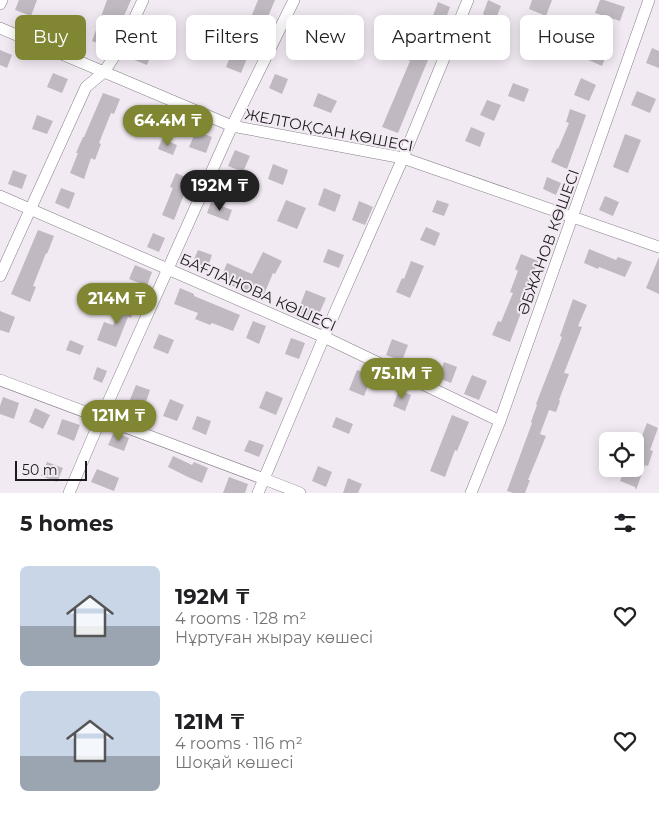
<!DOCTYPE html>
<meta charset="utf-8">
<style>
body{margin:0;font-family:Montserrat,sans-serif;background:#f2f2f2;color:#202124;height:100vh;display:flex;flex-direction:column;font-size:19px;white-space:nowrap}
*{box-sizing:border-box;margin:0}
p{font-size:16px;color:#757577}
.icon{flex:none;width:28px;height:28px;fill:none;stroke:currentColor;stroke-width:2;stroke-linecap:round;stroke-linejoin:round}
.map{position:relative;height:493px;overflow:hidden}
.sheet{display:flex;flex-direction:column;background:#fff;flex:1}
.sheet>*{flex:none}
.top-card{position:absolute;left:15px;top:15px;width:630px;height:45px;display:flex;gap:10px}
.controls{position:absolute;left:599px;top:432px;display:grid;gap:10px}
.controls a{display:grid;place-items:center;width:45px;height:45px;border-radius:8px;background:#fff;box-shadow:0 2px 12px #0003;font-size:25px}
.scale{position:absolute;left:15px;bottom:12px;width:72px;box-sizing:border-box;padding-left:5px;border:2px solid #1d1a1d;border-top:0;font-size:14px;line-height:18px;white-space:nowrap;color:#1d1a1d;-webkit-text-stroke:4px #f2eaf3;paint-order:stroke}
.price{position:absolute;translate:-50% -42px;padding:0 11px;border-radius:18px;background:#808632;color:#fff;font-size:16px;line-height:32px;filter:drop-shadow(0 1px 2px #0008)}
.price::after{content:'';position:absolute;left:50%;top:30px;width:15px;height:11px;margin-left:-8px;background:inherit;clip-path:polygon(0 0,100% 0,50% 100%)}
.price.current{background:#222;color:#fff}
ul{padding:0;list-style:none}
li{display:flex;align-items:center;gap:15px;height:125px;padding:0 20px}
li span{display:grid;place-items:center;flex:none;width:140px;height:100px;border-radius:8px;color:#555}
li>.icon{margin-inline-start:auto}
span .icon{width:60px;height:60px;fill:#fffc;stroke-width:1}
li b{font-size:21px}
h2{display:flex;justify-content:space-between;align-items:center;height:60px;padding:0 20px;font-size:21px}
.tag{padding:0 18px;border-radius:8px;background:#fff;box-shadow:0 2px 12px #0003;font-size:18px;line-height:45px}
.tag.current{background:#808632;color:#fff}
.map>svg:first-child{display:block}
</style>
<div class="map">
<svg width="659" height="493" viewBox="0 0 659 493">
<rect width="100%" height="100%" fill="#f2eaf3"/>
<path fill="#c0b9c1" d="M19 0H37L31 16 15 10Z
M107 0H131L110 48 92 41Z
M258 0H275L259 38 245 32Z
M488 0 501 6 491 30 495 31 487 49 472 43 484 14H483Z
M532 0H552L546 16 529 9Z
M600 0H604L625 7 620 21 595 13Z
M438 2 450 7 442 29 443 30 437 45 435 44 425 67 398 133 382 127 410 61 407 59 414 42 417 44 426 22 430 24Z
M316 18 329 23 324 36 311 30Z
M140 40 155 46 147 65 132 59Z
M590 44 608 51 602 66 584 58Z
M652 48 659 51V68L646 63Z
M0 50 12 55 7 68 0 65Z
M233 50 248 56 241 73 226 67Z
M53 73 68 79 62 93 47 87Z
M275 74 288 79 282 94 269 88Z
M581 78 596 85 589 101 574 95Z
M513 83 529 89 524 102 508 96Z
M637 91 656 99 650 113 631 105Z
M103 93 120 99 114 114 111 113 99 143 101 144 95 160 91 158 84 179 70 173 78 153H76L83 137H84Z
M318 93 337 101 331 113 313 106Z
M487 100 501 105 494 121 480 115Z
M570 109 586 115 567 169 551 162 557 148 558 149 569 123 566 122Z
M37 115 53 121 47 134 32 129Z
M471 127 485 133 480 147 465 141Z
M196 131 212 137 206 153 189 147Z
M625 134 641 140 628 173 613 167Z
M162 139 177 145 173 155 158 149Z
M235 150 250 156 243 172 228 166Z
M273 164 288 170 283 185 268 179Z
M13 170 27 175 22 189 8 184Z
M176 173 192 180 187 193 185 192 174 220 162 215 173 188 170 187Z
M547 177 561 183 556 195 543 189Z
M61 188 75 193 69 209 55 203Z
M324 188 341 195 335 212 318 205Z
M605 196 619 202 613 216 599 210Z
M286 200 306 208 297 229 277 221Z
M437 200 449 204 444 216 432 212Z
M359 201 373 207 365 225 352 220Z
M211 202 232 210 228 221 207 213Z
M426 227 440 233 435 246 420 240Z
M38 230 54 236 47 254 46 253 33 286 36 287 30 302 11 294Z
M153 233 165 238 159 252 147 247Z
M328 249 344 255 339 268 323 262Z
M589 249 616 260 618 257 632 262 625 277 599 267 598 269 584 263Z
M198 250 212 255 206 272 191 266Z
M263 252 282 261 275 274 273 273 263 297 240 288 239 289 220 280 227 263 252 274Z
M521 254 538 261 529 285 531 286 510 342 492 335 498 321 501 322 513 293 510 292 518 271 515 269Z
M659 257V294L646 288Z
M411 261 424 266 410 298 396 292 402 278 404 279Z
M135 265 152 272 147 286 129 279Z
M180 288 194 294V296L240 315 233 331 212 323 210 325 195 319 198 313 174 304Z
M306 290 326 298 316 321 297 313Z
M123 299 136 304 131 318 128 317 116 347 97 340 104 322 113 325Z
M573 299 587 305 578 326 582 327 564 373 569 374 559 400 560 401 556 412 549 410 540 434 546 436 528 480H530L525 493H513L507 491 532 423 531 422 537 405 536 404 562 337 560 336Z
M0 311 15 317 9 333 0 330Z
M253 321 266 326 259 344 246 338Z
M159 334 174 340 168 354 153 348Z
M291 338 305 343 299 359 285 354Z
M392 339 408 345 402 361 386 355Z
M70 340 84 346 80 355 66 350Z
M444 362 457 367 451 383 438 378Z
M97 367 107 371 102 383 93 379Z
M357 370 372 375 364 396 349 390Z
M472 375 487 381 479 400 464 394Z
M136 385 150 390 144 408 129 402Z
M399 390 411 395 405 411 393 406Z
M266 391 283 398 276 415 259 408Z
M3 397 19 403 14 419 0 414V406Z
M170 399 184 405 177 421 163 416Z
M35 408 50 415 43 429 29 422Z
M452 415 469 422 457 451 455 450 445 477 430 471Z
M197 416 211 421 206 435 192 429Z
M336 417 353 424 349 434 332 427Z
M62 419 80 425 74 441 57 434Z
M647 423 658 428 650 450 653 451 648 466 645 465 636 490 635 487 620 481 624 472 635 476V444L638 446Z
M114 432 129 438 124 451 108 445Z
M249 440 264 445 259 457 244 451Z
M173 456 192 465 194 462 208 468 202 483 188 477 168 467Z
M47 462 63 468 57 482 41 476Z
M318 466 332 472 326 487 312 481Z
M97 469 119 478 114 491 91 482Z
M229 477 248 484 245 493H223Z
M348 478 362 484 358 493H343Z"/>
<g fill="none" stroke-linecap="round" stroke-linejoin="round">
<g stroke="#857e86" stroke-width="12">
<path id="street" d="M0 4 2 0
M0 28 232 126 403 158 659 247
M0 196 324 337 500 421
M0 276 86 87 104 72 123 43 143 0
M0 380 264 479 300 493
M69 493 101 418 232 126 294 0
M258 493 324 337 403 158 468 0
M471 493 500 421 649 0"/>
</g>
<use href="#street" stroke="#fff" stroke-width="11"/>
</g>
<g text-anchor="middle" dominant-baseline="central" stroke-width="4" stroke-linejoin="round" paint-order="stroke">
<g font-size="15" fill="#1d1a1d" stroke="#f2eaf3">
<text transform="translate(329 130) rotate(11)">ЖЕЛТОҚСАН КӨШЕСІ</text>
<text transform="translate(548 242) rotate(-70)">ӘБЖАНОВ КӨШЕСІ</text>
<text transform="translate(258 292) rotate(24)">БАҒЛАНОВА КӨШЕСІ</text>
</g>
</g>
</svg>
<div class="controls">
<a><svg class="icon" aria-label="locate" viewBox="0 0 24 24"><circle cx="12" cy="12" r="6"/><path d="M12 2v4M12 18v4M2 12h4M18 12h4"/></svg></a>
</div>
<div class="scale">50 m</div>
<b class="price" style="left:168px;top:147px">64.4M ₸</b>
<b class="price current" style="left:220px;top:212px">192M ₸</b>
<b class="price" style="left:117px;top:325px">214M ₸</b>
<b class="price" style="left:402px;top:400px">75.1M ₸</b>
<b class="price" style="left:119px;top:442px">121M ₸</b>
<div class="top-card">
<a class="tag current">Buy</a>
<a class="tag">Rent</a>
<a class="tag">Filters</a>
<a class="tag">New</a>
<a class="tag">Apartment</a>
<a class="tag">House</a>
</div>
</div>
<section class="sheet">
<h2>5 homes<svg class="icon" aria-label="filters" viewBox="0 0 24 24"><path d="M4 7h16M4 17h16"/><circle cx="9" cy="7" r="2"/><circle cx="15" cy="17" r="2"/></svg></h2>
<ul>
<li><span style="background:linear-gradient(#c9d6e8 60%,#9aa5b1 0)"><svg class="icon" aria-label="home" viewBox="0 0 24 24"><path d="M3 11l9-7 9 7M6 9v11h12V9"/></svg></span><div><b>192M ₸</b><p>4 rooms · 128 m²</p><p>Нұртуған жырау көшесі</p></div><svg class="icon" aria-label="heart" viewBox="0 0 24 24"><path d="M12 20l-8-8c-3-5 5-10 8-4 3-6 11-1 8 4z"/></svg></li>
<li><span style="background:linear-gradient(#c9d6e8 65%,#9aa5b1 0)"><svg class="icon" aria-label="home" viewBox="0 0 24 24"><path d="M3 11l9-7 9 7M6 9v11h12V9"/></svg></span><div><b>121M ₸</b><p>4 rooms · 116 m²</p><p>Шоқай көшесі</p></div><svg class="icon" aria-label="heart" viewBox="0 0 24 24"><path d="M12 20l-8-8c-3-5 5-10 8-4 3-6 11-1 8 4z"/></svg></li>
</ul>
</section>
